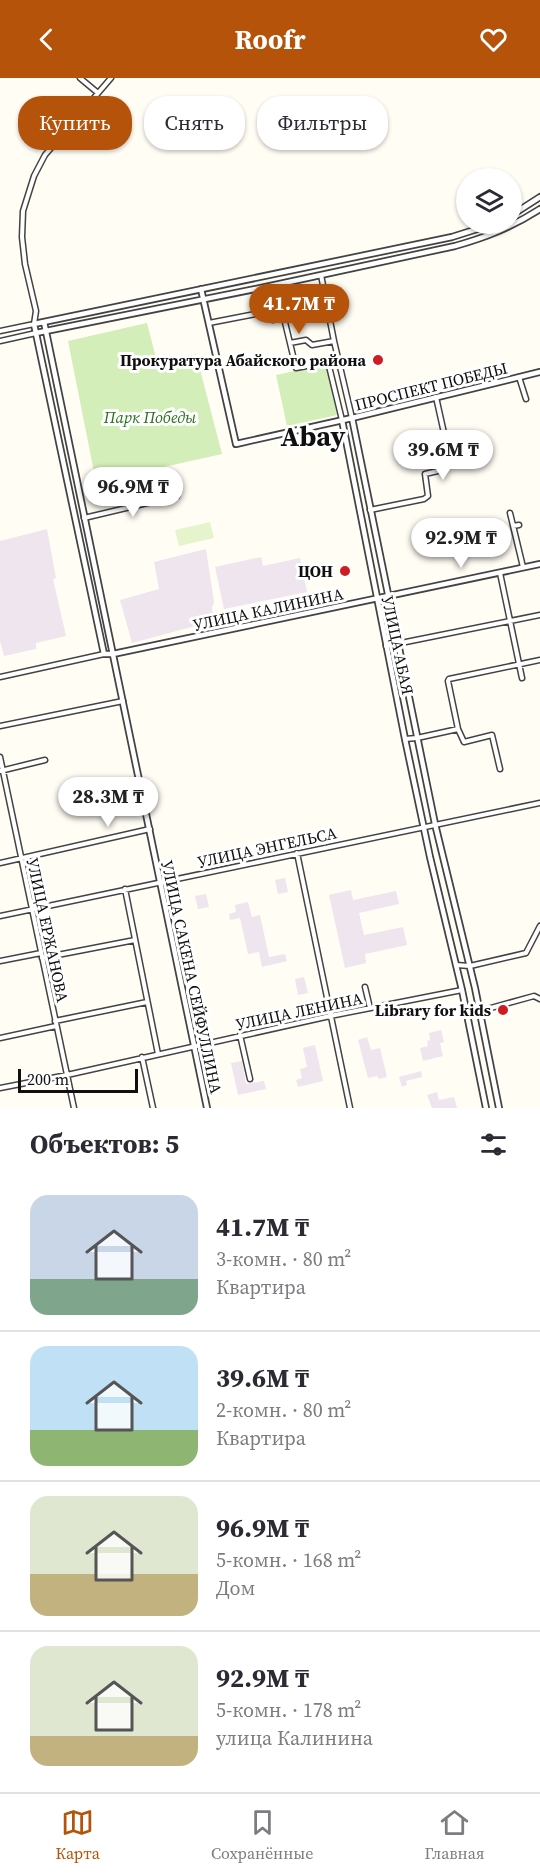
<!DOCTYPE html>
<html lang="ru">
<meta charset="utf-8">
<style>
body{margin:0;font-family:"Source Serif 4",serif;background:#f7f7f7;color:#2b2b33;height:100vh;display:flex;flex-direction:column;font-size:22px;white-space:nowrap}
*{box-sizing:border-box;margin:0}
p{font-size:20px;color:#7c7c81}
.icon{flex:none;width:33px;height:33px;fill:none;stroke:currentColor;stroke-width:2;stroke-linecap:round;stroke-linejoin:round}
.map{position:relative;height:1030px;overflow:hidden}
.sheet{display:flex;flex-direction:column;background:#fff;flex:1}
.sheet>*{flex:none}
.guide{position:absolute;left:18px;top:18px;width:504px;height:54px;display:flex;gap:12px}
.tools{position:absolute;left:456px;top:90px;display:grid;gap:12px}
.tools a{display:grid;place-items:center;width:66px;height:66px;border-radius:50%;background:#fff;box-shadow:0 2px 4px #0004;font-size:30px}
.scale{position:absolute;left:18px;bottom:15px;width:120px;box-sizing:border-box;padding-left:6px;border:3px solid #101010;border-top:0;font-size:16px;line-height:21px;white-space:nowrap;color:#101010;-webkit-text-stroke:4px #fff;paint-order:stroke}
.price{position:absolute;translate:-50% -51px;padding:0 14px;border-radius:21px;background:#fff;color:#222;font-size:20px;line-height:39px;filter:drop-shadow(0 2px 3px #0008)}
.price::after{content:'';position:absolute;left:50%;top:36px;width:18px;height:14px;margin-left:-9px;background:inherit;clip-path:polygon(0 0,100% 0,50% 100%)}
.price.on{background:#b45309;color:#fff}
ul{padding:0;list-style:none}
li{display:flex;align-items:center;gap:18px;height:150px;padding:0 30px}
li+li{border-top:2px solid #e1e1e2}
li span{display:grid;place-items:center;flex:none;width:168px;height:120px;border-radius:18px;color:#555}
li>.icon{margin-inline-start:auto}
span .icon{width:72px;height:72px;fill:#fffc;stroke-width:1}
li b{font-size:26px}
h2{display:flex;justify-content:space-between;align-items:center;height:72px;padding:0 30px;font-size:26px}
.tag{padding:0 21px;border-radius:24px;background:#fff;box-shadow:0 2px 4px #0004;font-size:21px;line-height:54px}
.tag.on{background:#b45309;color:#fff}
header{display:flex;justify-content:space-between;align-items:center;height:78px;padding:0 30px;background:#b45309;color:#fff;font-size:27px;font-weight:700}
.tabs{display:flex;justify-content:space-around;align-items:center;height:84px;border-top:2px solid #e1e1e2;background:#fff;font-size:16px;color:#7c7c81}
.tabs a{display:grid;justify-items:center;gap:3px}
.tabs .on{color:#b45309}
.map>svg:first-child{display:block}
</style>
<header><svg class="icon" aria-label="back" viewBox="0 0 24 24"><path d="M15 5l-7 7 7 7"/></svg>Roofr<svg class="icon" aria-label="heart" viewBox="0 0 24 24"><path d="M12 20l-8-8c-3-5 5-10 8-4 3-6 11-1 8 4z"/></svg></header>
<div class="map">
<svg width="540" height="1030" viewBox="0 0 540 1030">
<rect width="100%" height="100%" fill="#fffdf4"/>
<path fill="#eee5ef" d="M47 451 56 500 53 501 66 558 36 565V571L4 578 0 563V463Z
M206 471 214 524 212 530 214 543 132 565 120 522 159 511 154 484Z
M261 479 263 488 300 480 307 514 224 531 215 489Z
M285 800 288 814 278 816 275 802Z
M351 812 353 822 396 813 399 826 359 835 364 857 403 849 407 867 365 876 366 885 345 890 329 817Z
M206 816 209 829 198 831 195 818Z
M248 824 252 839 260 837 269 879 285 876 287 883 262 889 259 874 248 876 240 840 230 842 229 836 236 834 235 827Z
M304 899 308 915 298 917 295 901Z
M441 952 444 964 440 965 443 978 423 983 420 970 428 968 427 963 430 962 429 955Z
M367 959 371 972 380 970 387 999 379 1001 377 998 368 1000 358 962Z
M315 967 323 1003 298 1009 296 1002 302 1000 300 991 307 989 303 970Z
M242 983 246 1006 264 1003 266 1011 238 1017 231 985Z
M421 993 422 999 406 1003 407 1007 402 1009 399 999Z
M437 1014 439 1022 454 1019 457 1030H432L427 1017Z"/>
<path fill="#d3eeb9" d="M147 245 158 288 196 276 222 376 96 404 68 263Z
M327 286 337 337 287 348 276 297Z"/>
<path fill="#e5f4cc" d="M210 444 214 460 179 468 175 452Z"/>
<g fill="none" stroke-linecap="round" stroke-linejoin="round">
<g stroke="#434343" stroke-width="7">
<path id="minor" d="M80 0 98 15
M321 197 334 263
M276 207 296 290 338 282
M270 226 271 233
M209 245 271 233 273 242
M0 253 34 246 36 233 25 186 22 159 23 133 34 98 45 77 111 0
M0 263 36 255
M290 265 306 262 312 267 334 263 352 340
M328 284 342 342
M519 299 526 321
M460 362 467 360
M446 364 460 362 464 386
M370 432 424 421 428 418 425 396 442 392 443 389 438 369 441 365 446 364 436 319
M510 435 523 489
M84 440 177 418
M513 448 519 447
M500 495 522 600
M386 568 540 537
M0 599 104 576
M0 648 123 623
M458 651 464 664 492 657 500 691
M405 661 417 660 458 651 448 603 449 601 540 582
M0 679 74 1030
M0 693 45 682
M297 775 350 1030
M0 785 150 751
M125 811 158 976
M0 838 540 725
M42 880 135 862
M0 883 41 875
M456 887 470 888 526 875 540 848
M365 909 370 930
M467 939 480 933 534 918 540 921
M55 943 147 924
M240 957 250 1001
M0 960 56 948
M142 979 153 1030
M0 1010 67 997 330 938 462 912"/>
</g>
<g stroke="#434343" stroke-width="8">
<path id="tertiary" d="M512 137 540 119
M493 146 452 159 34 246 104 576H113L540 486
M201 211 236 366 352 340 540 294
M44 244 207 1030
M36 255 270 208 455 168C487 159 512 149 540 131
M352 340 435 746 475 910 499 1030
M342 342 405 661 430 779 462 912 486 1030"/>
</g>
<use href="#minor" stroke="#fff" stroke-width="4"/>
<use href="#tertiary" stroke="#fff" stroke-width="4.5"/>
</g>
<g fill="#cd1c22" stroke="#fff" stroke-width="2">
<circle cx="378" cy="282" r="6"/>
<circle cx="345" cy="493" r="6"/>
<circle cx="503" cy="932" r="6"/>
</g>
<g text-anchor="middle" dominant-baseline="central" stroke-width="6" stroke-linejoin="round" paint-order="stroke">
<g font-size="16" font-weight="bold" fill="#101010" stroke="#fff" text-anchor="end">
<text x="366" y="282">Прокуратура Абайского района</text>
<text x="333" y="493">ЦОН</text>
<text x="491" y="932">Library for kids</text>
</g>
<g font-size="16" fill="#101010" stroke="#fff">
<text transform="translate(431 308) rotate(-14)">ПРОСПЕКТ ПОБЕДЫ</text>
<text transform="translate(268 531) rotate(-12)">УЛИЦА КАЛИНИНА</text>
<text transform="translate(398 567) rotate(78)">УЛИЦА АБАЯ</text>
<text transform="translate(267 769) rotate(-12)">УЛИЦА ЭНГЕЛЬСА</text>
<text transform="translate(48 852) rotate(78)">УЛИЦА ЕРЖАНОВА</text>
<text transform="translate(192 899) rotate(78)">УЛИЦА САКЕНА СЕЙФУЛЛИНА</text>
<text transform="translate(299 933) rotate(-12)">УЛИЦА ЛЕНИНА</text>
</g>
<g font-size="16" font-style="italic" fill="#2a6f1a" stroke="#fff">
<text x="150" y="339">Парк Победы</text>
</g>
<g font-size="28" font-weight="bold" fill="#101010" stroke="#fff">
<text x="313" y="358">Abay</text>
</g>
</g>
</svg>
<div class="tools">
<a><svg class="icon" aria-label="layers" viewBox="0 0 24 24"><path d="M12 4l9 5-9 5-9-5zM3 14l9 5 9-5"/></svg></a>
</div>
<div class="scale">200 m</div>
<b class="price on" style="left:299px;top:257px">41.7M ₸</b>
<b class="price" style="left:443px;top:403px">39.6M ₸</b>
<b class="price" style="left:133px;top:440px">96.9M ₸</b>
<b class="price" style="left:461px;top:491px">92.9M ₸</b>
<b class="price" style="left:108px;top:750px">28.3M ₸</b>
<div class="guide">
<a class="tag on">Купить</a>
<a class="tag">Снять</a>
<a class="tag">Фильтры</a>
</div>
</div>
<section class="sheet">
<h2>Объектов: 5<svg class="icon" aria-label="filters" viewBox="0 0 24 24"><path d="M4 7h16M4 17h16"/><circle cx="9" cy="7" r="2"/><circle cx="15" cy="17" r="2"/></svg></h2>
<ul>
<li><span style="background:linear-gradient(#c9d6e8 70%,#7fa58c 0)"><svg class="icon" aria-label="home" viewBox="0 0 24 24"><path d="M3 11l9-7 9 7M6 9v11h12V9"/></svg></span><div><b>41.7M ₸</b><p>3-комн. · 80 m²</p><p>Квартира</p></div></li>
<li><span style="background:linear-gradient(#bfe0f5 70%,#8fb573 0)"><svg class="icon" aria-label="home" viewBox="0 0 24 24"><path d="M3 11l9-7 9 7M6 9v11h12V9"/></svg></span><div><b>39.6M ₸</b><p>2-комн. · 80 m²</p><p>Квартира</p></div></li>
<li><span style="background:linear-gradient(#dfe7d0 65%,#c2b280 0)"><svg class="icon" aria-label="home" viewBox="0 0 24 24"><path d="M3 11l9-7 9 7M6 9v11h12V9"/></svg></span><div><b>96.9M ₸</b><p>5-комн. · 168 m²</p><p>Дом</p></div></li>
<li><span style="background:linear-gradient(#dfe7d0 75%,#c2b280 0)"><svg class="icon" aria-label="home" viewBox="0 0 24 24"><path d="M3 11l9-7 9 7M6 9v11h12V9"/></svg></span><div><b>92.9M ₸</b><p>5-комн. · 178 m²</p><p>улица Калинина</p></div></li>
</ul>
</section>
<nav class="tabs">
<a class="on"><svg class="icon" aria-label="map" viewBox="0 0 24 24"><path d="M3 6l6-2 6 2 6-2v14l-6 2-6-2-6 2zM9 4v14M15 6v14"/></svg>Карта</a>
<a><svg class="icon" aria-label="saved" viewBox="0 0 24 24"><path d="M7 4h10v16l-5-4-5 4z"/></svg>Сохранённые</a>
<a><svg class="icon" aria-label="home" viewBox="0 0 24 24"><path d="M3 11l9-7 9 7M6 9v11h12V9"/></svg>Главная</a>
</nav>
